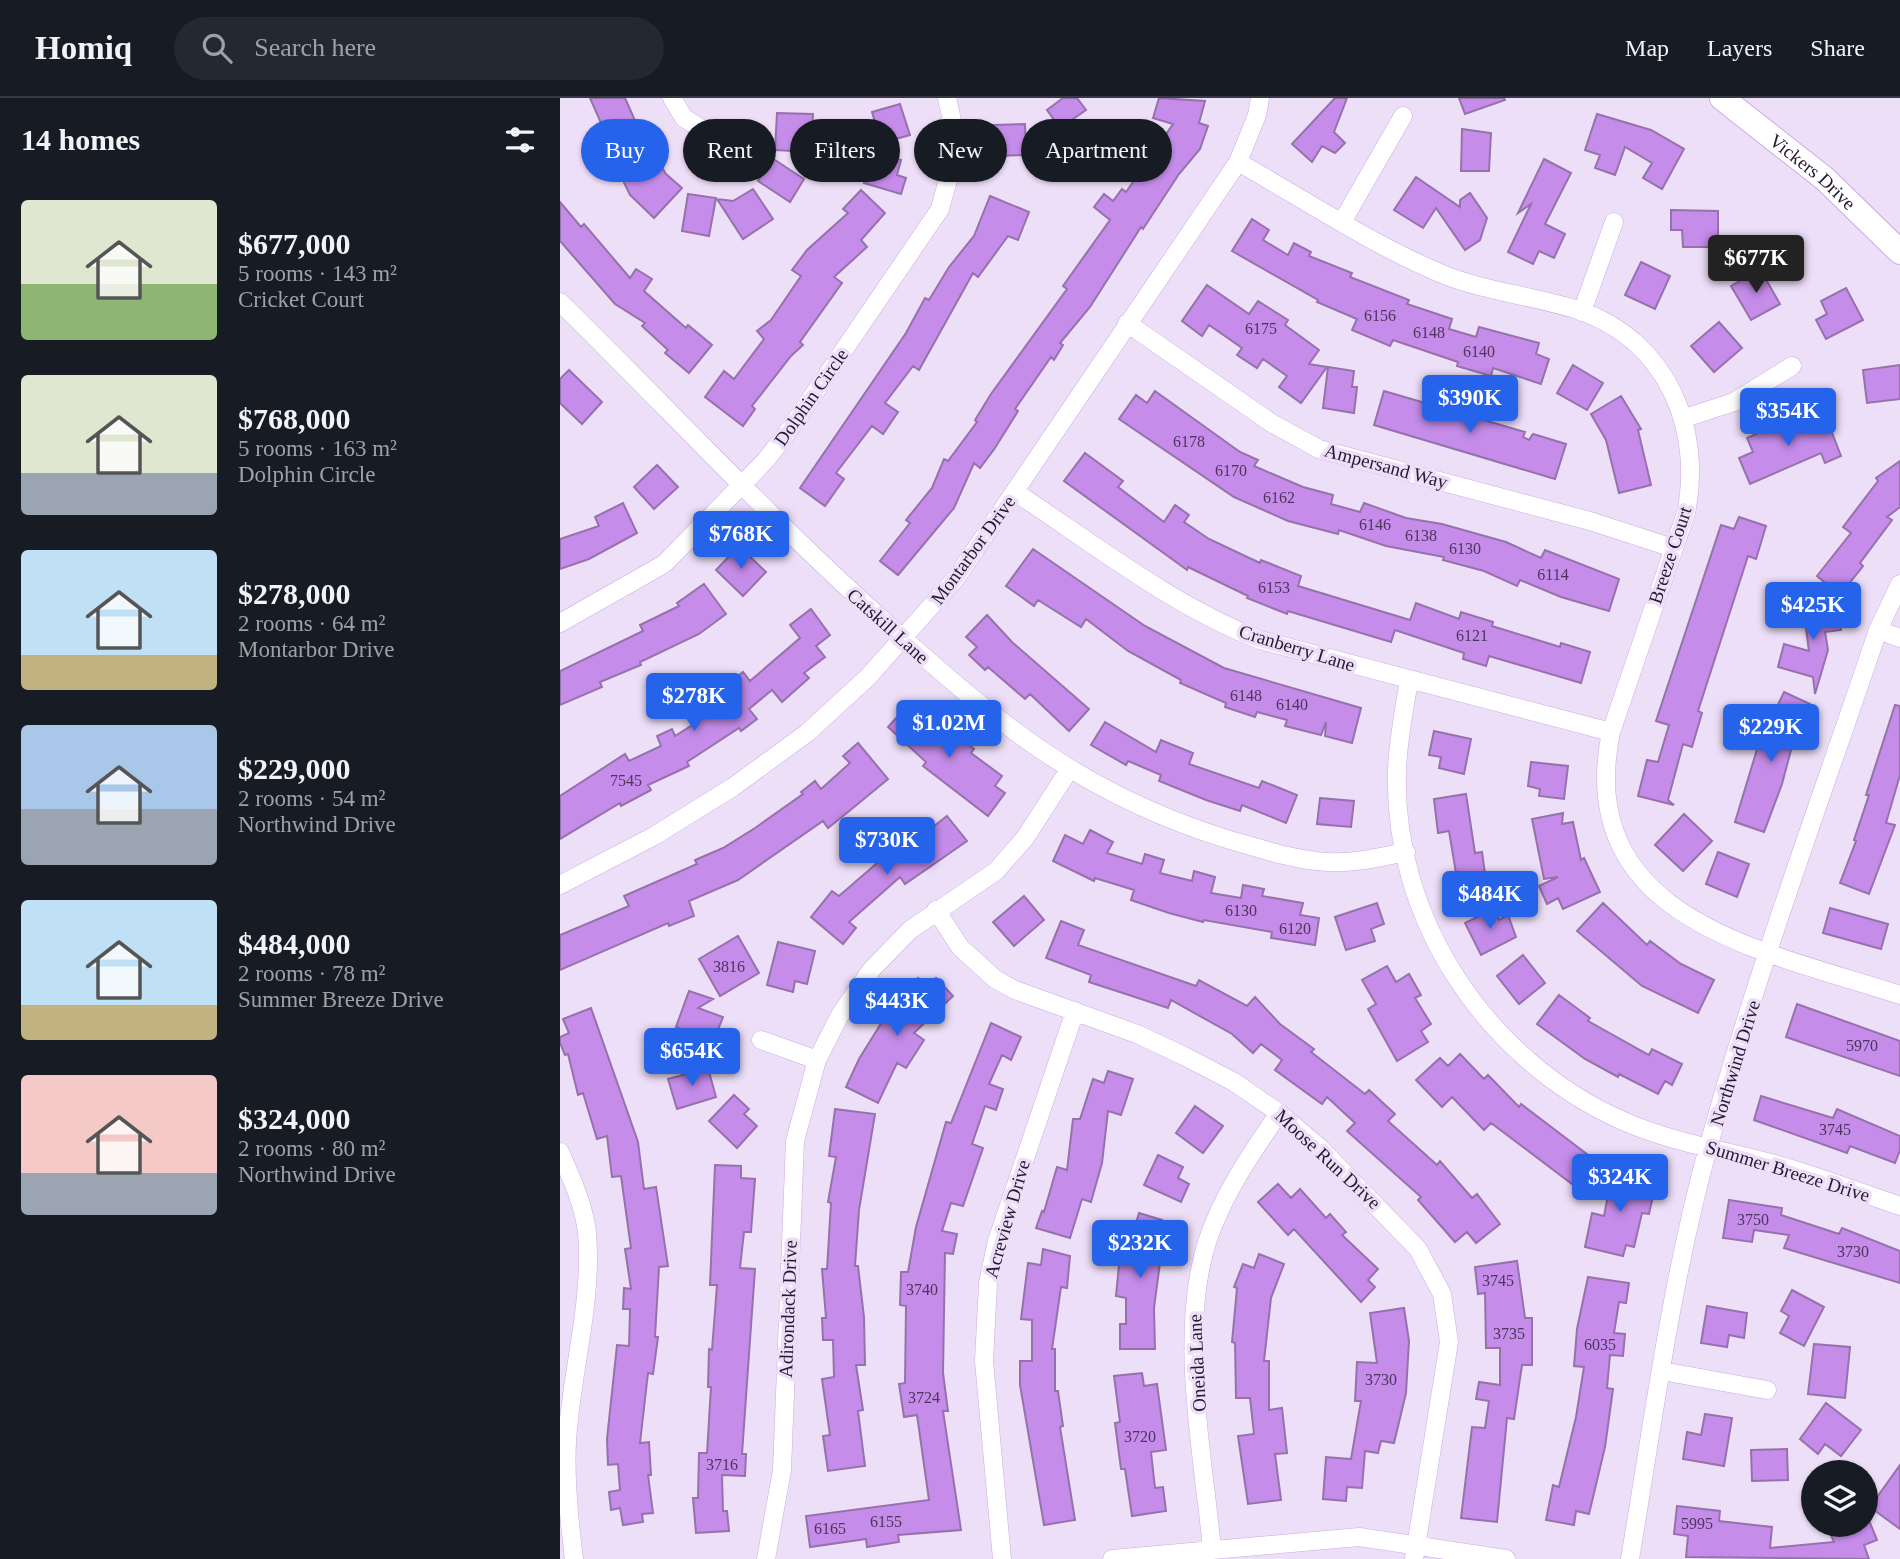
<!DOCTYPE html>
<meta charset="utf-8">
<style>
body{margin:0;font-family:Georgia,serif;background:#242831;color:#f1f3f6;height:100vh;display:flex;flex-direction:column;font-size:26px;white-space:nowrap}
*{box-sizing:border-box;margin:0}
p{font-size:23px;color:#9ea1a6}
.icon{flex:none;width:38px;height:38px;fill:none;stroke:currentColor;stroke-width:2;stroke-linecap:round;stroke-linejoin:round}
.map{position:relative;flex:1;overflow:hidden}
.details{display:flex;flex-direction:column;background:#171b24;width:560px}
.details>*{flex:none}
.top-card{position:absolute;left:21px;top:21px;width:665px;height:63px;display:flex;gap:14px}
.fabs{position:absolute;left:1241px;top:1362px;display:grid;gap:14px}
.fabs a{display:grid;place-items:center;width:77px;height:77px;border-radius:50%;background:#171b24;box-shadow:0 2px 5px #0004;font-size:35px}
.price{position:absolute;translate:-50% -60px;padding:0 16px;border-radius:7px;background:#2563eb;color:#fff;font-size:23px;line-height:46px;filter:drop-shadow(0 2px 4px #0008)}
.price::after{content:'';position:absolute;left:50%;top:42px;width:21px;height:16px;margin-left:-10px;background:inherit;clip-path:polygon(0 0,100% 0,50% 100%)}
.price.active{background:#222;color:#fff}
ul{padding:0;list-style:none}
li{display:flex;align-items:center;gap:21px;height:175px;padding:0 21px}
li span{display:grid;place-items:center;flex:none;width:196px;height:140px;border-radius:7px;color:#555}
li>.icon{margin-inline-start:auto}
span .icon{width:84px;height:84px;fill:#fffc;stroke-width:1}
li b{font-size:30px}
h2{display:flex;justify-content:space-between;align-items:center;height:84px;padding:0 21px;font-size:30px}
.pill{padding:0 24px;border-radius:32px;background:#171b24;box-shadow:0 2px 5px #0004;font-size:24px;line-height:63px}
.pill.active{background:#2563eb;color:#fff}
header{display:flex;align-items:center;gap:42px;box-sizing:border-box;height:98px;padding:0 35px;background:#171b24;border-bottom:2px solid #363941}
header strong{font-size:33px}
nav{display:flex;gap:38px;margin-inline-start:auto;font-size:24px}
.search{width:490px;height:63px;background:#242831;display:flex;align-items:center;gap:18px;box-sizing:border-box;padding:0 24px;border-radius:38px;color:#9ea1a6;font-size:26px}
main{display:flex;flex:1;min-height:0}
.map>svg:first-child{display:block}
</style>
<header>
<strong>Homiq</strong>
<div class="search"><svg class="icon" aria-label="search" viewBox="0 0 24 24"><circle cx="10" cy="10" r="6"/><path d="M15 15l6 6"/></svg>Search here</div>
<nav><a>Map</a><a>Layers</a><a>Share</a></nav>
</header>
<main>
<section class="details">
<h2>14 homes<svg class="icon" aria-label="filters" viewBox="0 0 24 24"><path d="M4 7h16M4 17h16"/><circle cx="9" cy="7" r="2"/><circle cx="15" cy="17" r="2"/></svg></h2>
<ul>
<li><span style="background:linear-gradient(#dfe7d0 60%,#8fb573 0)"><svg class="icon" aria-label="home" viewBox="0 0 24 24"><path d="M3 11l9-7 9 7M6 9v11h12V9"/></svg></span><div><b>$677,000</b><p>5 rooms · 143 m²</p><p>Cricket Court</p></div></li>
<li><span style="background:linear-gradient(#dfe7d0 70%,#9aa5b1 0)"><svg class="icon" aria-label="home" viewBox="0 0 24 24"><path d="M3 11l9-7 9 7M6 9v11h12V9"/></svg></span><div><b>$768,000</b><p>5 rooms · 163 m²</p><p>Dolphin Circle</p></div></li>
<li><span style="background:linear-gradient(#bfe0f5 75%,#c2b280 0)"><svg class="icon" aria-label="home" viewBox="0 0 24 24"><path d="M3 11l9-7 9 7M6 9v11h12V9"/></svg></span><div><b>$278,000</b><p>2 rooms · 64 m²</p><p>Montarbor Drive</p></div></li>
<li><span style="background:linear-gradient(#a9c7e8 60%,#9aa5b1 0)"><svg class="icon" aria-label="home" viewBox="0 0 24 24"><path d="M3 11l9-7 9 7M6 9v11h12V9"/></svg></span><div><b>$229,000</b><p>2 rooms · 54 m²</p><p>Northwind Drive</p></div></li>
<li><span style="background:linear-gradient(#bfe0f5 75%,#c2b280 0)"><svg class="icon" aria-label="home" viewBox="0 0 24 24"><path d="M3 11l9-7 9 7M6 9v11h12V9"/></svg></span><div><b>$484,000</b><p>2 rooms · 78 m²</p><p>Summer Breeze Drive</p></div></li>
<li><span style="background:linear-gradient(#f6c9c9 70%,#9aa5b1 0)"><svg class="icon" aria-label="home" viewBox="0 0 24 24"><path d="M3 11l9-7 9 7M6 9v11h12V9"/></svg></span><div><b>$324,000</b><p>2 rooms · 80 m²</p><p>Northwind Drive</p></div></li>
</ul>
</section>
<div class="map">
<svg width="1340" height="1461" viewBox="0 0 1340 1461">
<rect width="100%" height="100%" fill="#eedff8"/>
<path fill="#c58cea" stroke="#9572ac" stroke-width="2" d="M30 0H65L81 36 106 76 122 90 94 120 70 97 49 54 53 52Z
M503 0H517L526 12 500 30 487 12Z
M599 0 645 3 639 25 648 28 640 51 619 76 583 131 581 129 530 209 500 245 503 247 494 262 491 259 455 311 458 313 435 350 420 370 414 365 394 410 338 477 320 463 350 425 346 422 372 390 384 361 388 363 417 324 415 322 431 296 507 191 503 188 550 122 534 109 544 96 553 103 562 91 566 94 613 26 593 20Z
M775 0H787L774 34 785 45 775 55 762 48 752 64 732 46Z
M899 0H944L945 2 905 16Z
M340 6 350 37 321 45 312 14Z
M217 15 253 16 252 54 215 52Z
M1037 16 1091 32 1124 51 1102 91 1083 80 1092 65 1065 49 1055 77 1035 70 1040 57 1025 52Z
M465 26 466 57 434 58 433 27Z
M902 31 931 35 929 73H901Z
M313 54 341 62 337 77 346 80 341 96 304 85Z
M212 60 244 81 230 104 198 83Z
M984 61 1011 75 985 126 1005 136 994 160 979 153 973 166 948 154 971 106 958 115Z
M856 79 900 109V102L910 95 927 120 920 142 905 152 876 110 863 130 834 112Z
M193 91 213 121 183 141 157 101 173 103Z
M301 92 325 115 301 142 307 149 274 179 282 185 240 244 243 247 231 258 192 308 195 311 183 328 145 299 164 273 174 281 204 241 197 233 211 222 241 178 232 172 247 152 288 115 283 111Z
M128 96 156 100 149 138 122 133Z
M430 98 469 114 458 142 448 138 418 179 413 175 359 272 353 268 325 305 338 314 323 336 312 328 276 375 284 381 265 408 240 390 346 235 365 200 369 202 389 169 414 138Z
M0 104 21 129 24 126 70 180 76 171 92 181 84 193 126 230 128 227 152 247 129 275 105 255 108 252 82 228 85 225 55 206 0 143Z
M1111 112 1158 113V149H1123L1122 132H1111Z
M692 121 709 132 703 142 728 157 734 145 751 154 749 158 792 175 790 179 849 202 847 206 892 221 889 231 916 239 919 229 979 245 976 256 989 261 981 286 933 270 931 278 897 268 898 264 833 242 830 248 792 232 797 221 757 204 758 202 672 153Z
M1081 164 1110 178 1095 211 1065 197Z
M1200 171 1220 206 1191 222 1171 188Z
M647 187 689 216 698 203 728 222 725 227 759 252 749 266 767 269 741 305 719 289 727 278 703 261 697 270 677 257 682 250 649 227 642 238 622 223Z
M1286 190 1303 222 1266 241 1256 222 1267 216 1261 203Z
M1159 224 1182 250 1154 274 1131 248Z
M1013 267 1043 285 1027 312 997 295Z
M1340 267V301L1307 305 1303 272Z
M768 269 794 273 792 289H797L794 315 763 310Z
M9 272 42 304 22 326 0 305V281Z
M595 293 680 354 698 362 694 368 743 389 773 397 771 406 800 414 804 405 846 420 882 426 946 444 981 460 985 452 1059 481 1049 513 1001 499 960 482 957 488 924 473 883 462 884 459 826 448 779 432 778 436 728 423 674 399 559 321 576 297 587 305Z
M824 293 965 334 963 339 969 342 973 336 1006 346 995 381 814 327Z
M1061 298 1081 331 1078 332 1091 387 1059 395 1046 342 1031 316Z
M1252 318 1256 327 1267 322 1281 358 1265 365 1261 355 1190 386 1179 360 1193 354 1187 340 1209 330 1211 334Z
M525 355 563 383 558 389 604 424 615 407 629 417 624 424 649 441 700 465 701 462 741 478 738 488 850 522 856 505 899 521 901 514 933 524 932 528 1000 549 1001 545 1030 554 1021 585 929 558 926 568 903 561 904 555 835 532 831 544 728 513 727 516 687 500 688 498 628 469 627 472 504 383Z
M1340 363V409L1327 419 1332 422 1300 465 1303 468 1280 497 1257 478 1291 435 1283 429 1318 383 1316 380Z
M97 367 118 389 94 411 74 389Z
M63 405 77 435 29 461 0 471V441L39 428 35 419Z
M1179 419 1206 428 1196 461 1188 458 1138 613 1142 615 1132 649 1123 646 1108 702 1114 707 1078 698 1087 662 1098 664 1109 627 1096 623 1161 427 1174 431Z
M179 448 206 474 183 498 156 472Z
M473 451 585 528 664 570 801 610 792 645 765 638 766 624 761 637 725 628 727 622 697 614 695 619 665 609 666 605 620 585 621 582 568 553 526 521 521 529 478 502 474 508 446 488Z
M144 486 166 516 139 536 80 564 81 567 40 584 42 589 0 607V573L83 533 80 527 119 508 117 505Z
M1277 503 1281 532 1265 534 1268 552 1255 596 1253 579 1218 569 1224 546 1249 553 1243 508Z
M251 511 270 537 256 548 265 559 244 575 249 580 222 604 212 592 189 611 197 621 181 633 179 630 127 664 129 668 88 687 91 692 61 708 60 705 0 741V698L65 656 69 663 101 648 97 638 112 631 115 638 173 601 164 589 183 574 190 583 240 540 230 527Z
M427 517 452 544 529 611 509 633 470 596 465 601 428 569 425 572 409 557 417 549 406 539Z
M1224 594 1250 606 1228 651 1231 652 1222 686 1204 734 1175 724 1198 648Z
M351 604 374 624 369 630 392 648 398 639 414 651 411 655 442 678 435 688 445 695 428 718 363 668 366 664 328 629Z
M1335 607 1340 608V677L1326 725 1335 727 1309 796 1280 785 1296 743 1294 742 1309 697H1306Z
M545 624 596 654 601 642 633 655 629 666 699 690 702 683 737 697 726 725 682 707 680 713 646 702 599 683 601 677 568 663 566 667 531 647Z
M874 633 911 641 904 676 879 670 881 659 869 657Z
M298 645 328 681 288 714 268 730 263 723 178 782 129 803 134 818 109 828 108 825 0 872V837L69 808 64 798 137 766 135 762 163 750 195 730 243 696 241 694 255 683 261 691 290 665 283 658Z
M971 664 1008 668 1004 701 979 698 980 691 968 688Z
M906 696 915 755 922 754 927 790 890 796 887 776 896 775 889 733 878 735 874 701Z
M760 700 794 703 791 729 757 726Z
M1003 715 1002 726 1013 724 1021 762 1024 760 1040 794 1003 811 998 800 987 806 979 788 998 779 984 781 972 721Z
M1124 716 1152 743 1123 773 1095 747Z
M387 718 407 743 345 786 340 779 289 824 296 830 283 846 251 819 272 793 279 798 324 759 353 740 355 743Z
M530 732 553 744 547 755 582 766 585 756 604 762 600 775 632 783 634 773 655 779 651 795 681 800 683 787 704 791 702 798 743 805 740 817 759 820 755 847 711 840 712 834 644 822 643 824 609 815 571 802 574 792 535 780 534 783 493 763 505 737 523 746Z
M1158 754 1189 766 1177 799 1146 786Z
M464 798 484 822 454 848 433 824Z
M817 805 824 826 811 831 815 843 786 852 775 819Z
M1043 805 1087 847 1090 843 1121 866 1154 882 1138 915 1082 888 1017 833Z
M1270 810 1328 826 1321 851 1263 835Z
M934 811 939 822 948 817 956 839 921 857 905 825Z
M501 823 524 832 518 847 636 888 639 882 687 908 695 899 720 926 754 951 751 954 805 996 809 992 835 1016 828 1023 877 1067 880 1063 912 1100 917 1096 940 1126 916 1145 907 1134 895 1144 858 1102 861 1099 787 1033 795 1025 767 999 762 1006 715 972 722 962 701 946 693 955 672 936 611 902 608 910 569 897 529 884 531 877 486 860Z
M178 838 199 875 160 898 139 861Z
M218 844 255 853 247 886 235 883 233 894 207 887Z
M963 857 985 885 959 906 937 878Z
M827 868 836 884 849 876 861 897 855 900 871 926 861 933 868 944 837 963 808 911 816 906 802 882Z
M358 880 367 889 376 880 393 898 354 935 364 942 346 970 337 965 318 1005 286 989 299 961 338 898Z
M129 893 153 901 138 910 163 919 154 942 116 929Z
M999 897 1030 920 1028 923 1089 957 1092 951 1122 966 1112 987 1105 983 1098 996 1059 976 1058 979 1025 961 977 926Z
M1237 906 1340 943V978L1226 939Z
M31 910 78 1044 84 1091 96 1089 108 1168 99 1169 95 1239H98L93 1276 88 1275 80 1345 89 1344 91 1377H88L93 1415 82 1416 83 1424 63 1427 60 1410 51 1412 49 1394 60 1392 58 1366 48 1367 47 1341 57 1247 69 1248 70 1211H63L64 1190 71 1191 65 1151 71 1150 61 1078 52 1079 47 1038 37 1041 23 995 18 997 8 956 5 957 0 945V939L9 935 3 921Z
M431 925 461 939 451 962 442 957 429 986 443 991 436 1012 425 1008 412 1046 423 1050 403 1108 391 1105 382 1133 397 1136 393 1156 385 1155 383 1275 388 1313H383L401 1432 338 1437 339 1444 307 1449 306 1441 250 1449 246 1418 369 1402 357 1317 344 1319 339 1286 345 1285 346 1208 340 1207 341 1174H348L356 1129 386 1024 391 1025Z
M900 956 924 981 928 977 959 1009 961 1006 1032 1060 1012 1086 931 1025 924 1032 892 999 882 1009 856 982 880 960 888 968Z
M148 970 156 999 117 1011 108 981Z
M548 973 573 981 561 1017 548 1013 542 1065 531 1104 522 1101 510 1140 476 1130 482 1113 484 1114 497 1069 507 1072 513 1021H520L533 981 544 985Z
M174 997 189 1011 184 1016 197 1028 177 1050 149 1023Z
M1201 998 1273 1020 1277 1011 1340 1038V1052L1335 1065 1290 1048 1287 1055 1194 1022Z
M635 1008 663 1028 643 1055 616 1035Z
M275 1011 315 1016 299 1112 295 1168H298L304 1219 305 1267H296L303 1312 298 1313 305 1368 268 1373 263 1338 270 1337 262 1281 274 1279 273 1242H263L262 1220H266L262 1171H267L271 1105 268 1104 276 1059 269 1058Z
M598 1057 623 1069 618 1080 629 1086 621 1104 584 1087Z
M155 1067 181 1068V1080L195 1081 191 1134H184L180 1170 195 1171 182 1356H186L185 1378 162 1377 163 1413H167L169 1433 136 1435 133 1400H138L139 1355H147L151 1289H148L149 1251 152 1252 157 1187H150Z
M1053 1071 1084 1077 1081 1090 1094 1093 1089 1116 1082 1115 1074 1149 1066 1147 1063 1158 1025 1149 1032 1115 1044 1118Z
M718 1086 731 1100 740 1091 766 1120 770 1116 786 1134 782 1137 818 1171 808 1182 815 1189 801 1204 734 1131 728 1137 698 1104Z
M1169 1102 1222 1110 1221 1117 1279 1136 1282 1130 1340 1153V1185L1224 1150 1229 1137 1194 1132 1192 1144 1163 1140Z
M579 1115 602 1122 599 1133 610 1137 604 1158 601 1157 594 1210 595 1251H560V1226H566V1200L556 1198 561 1146 567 1126 575 1128Z
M483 1151 510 1158 507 1190 501 1189 492 1251H495V1293H498L503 1328 500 1329 515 1422 484 1427 460 1287V1263H472V1222L461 1221 468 1165 481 1167Z
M699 1156 724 1166 711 1200 704 1263H709V1312L722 1310 727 1355 715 1356 721 1402 688 1406 678 1338 694 1336 690 1300H676L675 1245 672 1244 677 1190 674 1189 683 1166 694 1170Z
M957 1163 965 1220H972V1267H962L954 1321 947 1320 937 1424 901 1420 912 1329 925 1330 929 1303 916 1301 919 1284 940 1287V1250H926L925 1195 918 1196 915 1169Z
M1028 1179 1069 1185 1066 1205 1059 1204 1054 1235 1065 1236 1063 1258 1050 1257 1047 1290 1053 1291 1045 1349 1029 1416 1016 1413 1014 1427 986 1422 993 1387 999 1389 1016 1319 1024 1269 1014 1268 1017 1231Z
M1232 1192 1264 1209 1244 1248 1220 1235 1229 1218 1221 1213Z
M1147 1208 1187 1215 1184 1240 1169 1237 1167 1249 1141 1245Z
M844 1210 849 1243 846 1295 834 1345 821 1343 818 1355 805 1353 802 1390 787 1389 786 1403 763 1401 766 1359 791 1361 801 1303H795L797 1264 817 1265 810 1215Z
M1254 1246 1290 1249 1285 1300 1248 1296Z
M582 1275 584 1288 597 1286 606 1352 591 1354 595 1390 603 1389 606 1413 572 1418 565 1371H561L555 1325 560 1324 554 1278Z
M1266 1305 1301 1332 1281 1358 1265 1346 1258 1356 1240 1341Z
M1145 1316 1172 1320 1164 1368 1123 1361 1127 1334 1141 1337Z
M1227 1351 1228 1382 1192 1383 1191 1352Z
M1340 1367V1431L1310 1409Z
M1117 1408 1160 1413 1159 1423 1212 1429 1210 1450 1274 1444 1269 1433 1288 1426H1306V1415L1317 1442 1304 1447 1309 1461 1126 1459 1128 1438 1114 1436Z"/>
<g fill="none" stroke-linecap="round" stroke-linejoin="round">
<g stroke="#cea9e6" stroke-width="19">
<path id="minor" d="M112 0 124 20 153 38
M678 64C745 102 811 146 882 176 926 194 976 198 1021 213 1107 244 1143 330 1126 415L1051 634C1012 823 1207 853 1340 897
M782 124 843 18
M0 204C108 310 211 422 324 523 436 624 522 697 670 742 701 751 734 762 767 764 793 766 821 759 846 754
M1022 214 1054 124
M567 225 713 326 759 351 1030 423 1113 450
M1125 320 1174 304 1232 268
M455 394C534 446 611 507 700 542L1051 634
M0 525 104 466 206 362 232 328 380 111 394 60 395 36 387 0
M1318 532 1340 540
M849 583C844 612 838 642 837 672 832 821 927 962 1061 1022 1116 1047 1178 1054 1235 1072 1270 1083 1305 1096 1340 1108
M0 787 94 738 173 689 247 635 308 579 396 480 678 64 697 17 700 0
M376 812 400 849 435 881 455 892 577 936 624 958 674 984 719 1015 759 1049 858 1151 882 1196 889 1244 854 1461
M201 942 257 962
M0 1054C11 1079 24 1107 27 1135 33 1204 11 1275 7 1343 5 1383 9 1422 14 1461
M1102 1273 1207 1292
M652 1451C643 1355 618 1237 647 1144 663 1096 691 1056 719 1015
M206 1461 222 1372 235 1043 257 962 280 917 312 871 350 832 436 773 465 740 509 672
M442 1461 424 1263 428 1185 437 1143 515 913
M552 1461 799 1439 946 1461
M1070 1461C1093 1324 1111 1184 1148 1050 1196 875 1260 704 1318 532L1340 486"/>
</g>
<g stroke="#cea9e6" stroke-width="26">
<g id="secondary">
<path id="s1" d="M1162 0 1265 81 1340 154"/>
</g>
</g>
<use href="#minor" stroke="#fff" stroke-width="18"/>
<use href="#secondary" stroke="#fff" stroke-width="24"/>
</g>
<g text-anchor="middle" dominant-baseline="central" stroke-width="7" stroke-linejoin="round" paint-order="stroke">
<g font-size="16" fill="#4e355e">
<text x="820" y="217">6156</text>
<text x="701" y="230">6175</text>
<text x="869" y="234">6148</text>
<text x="919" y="253">6140</text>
<text x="629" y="343">6178</text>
<text x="671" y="372">6170</text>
<text x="719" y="399">6162</text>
<text x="815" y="426">6146</text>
<text x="861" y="437">6138</text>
<text x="905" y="450">6130</text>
<text x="993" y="476">6114</text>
<text x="714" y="489">6153</text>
<text x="912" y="537">6121</text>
<text x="686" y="597">6148</text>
<text x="732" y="606">6140</text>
<text x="66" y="682">7545</text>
<text x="681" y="812">6130</text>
<text x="735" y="830">6120</text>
<text x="169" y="868">3816</text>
<text x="1302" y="947">5970</text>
<text x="1275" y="1031">3745</text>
<text x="1193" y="1121">3750</text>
<text x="1293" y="1153">3730</text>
<text x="938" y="1182">3745</text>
<text x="362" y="1191">3740</text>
<text x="949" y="1235">3735</text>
<text x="1040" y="1246">6035</text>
<text x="821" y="1281">3730</text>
<text x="364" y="1299">3724</text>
<text x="580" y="1338">3720</text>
<text x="162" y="1366">3716</text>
<text x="326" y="1423">6155</text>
<text x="1137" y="1425">5995</text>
<text x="270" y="1430">6165</text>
</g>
<g font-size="19" fill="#26182f" stroke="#eedff8">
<text stroke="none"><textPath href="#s1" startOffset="117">Vickers Drive</textPath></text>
<text transform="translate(251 299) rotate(-55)">Dolphin Circle</text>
<text transform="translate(826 368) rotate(15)">Ampersand Way</text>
<text transform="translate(413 452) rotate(-54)">Montarbor Drive</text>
<text transform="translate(1110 457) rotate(-72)">Breeze Court</text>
<text transform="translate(328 528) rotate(42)">Catskill Lane</text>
<text transform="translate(737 550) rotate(17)">Cranberry Lane</text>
<text transform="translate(1175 965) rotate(-73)">Northwind Drive</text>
<text transform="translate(768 1061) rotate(43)">Moose Run Drive</text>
<text transform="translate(1228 1073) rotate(17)">Summer Breeze Drive</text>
<text transform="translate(447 1121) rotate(-74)">Acreview Drive</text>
<text transform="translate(228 1211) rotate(-88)">Adirondack Drive</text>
<text transform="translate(637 1265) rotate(-93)">Oneida Lane</text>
</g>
</g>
</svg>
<div class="fabs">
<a><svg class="icon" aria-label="layers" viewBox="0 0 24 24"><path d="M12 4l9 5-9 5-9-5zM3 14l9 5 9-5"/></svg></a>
</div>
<b class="price active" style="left:1196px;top:197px">$677K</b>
<b class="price" style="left:910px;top:337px">$390K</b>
<b class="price" style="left:1228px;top:350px">$354K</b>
<b class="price" style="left:181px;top:473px">$768K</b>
<b class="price" style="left:1253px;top:544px">$425K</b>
<b class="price" style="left:134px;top:635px">$278K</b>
<b class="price" style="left:389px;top:662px">$1.02M</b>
<b class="price" style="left:1211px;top:666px">$229K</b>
<b class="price" style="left:327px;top:779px">$730K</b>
<b class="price" style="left:930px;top:833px">$484K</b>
<b class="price" style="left:337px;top:940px">$443K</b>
<b class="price" style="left:132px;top:990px">$654K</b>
<b class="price" style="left:1060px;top:1116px">$324K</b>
<b class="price" style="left:580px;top:1182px">$232K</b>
<div class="top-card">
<a class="pill active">Buy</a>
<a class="pill">Rent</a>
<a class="pill">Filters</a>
<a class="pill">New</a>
<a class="pill">Apartment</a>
</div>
</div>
</main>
